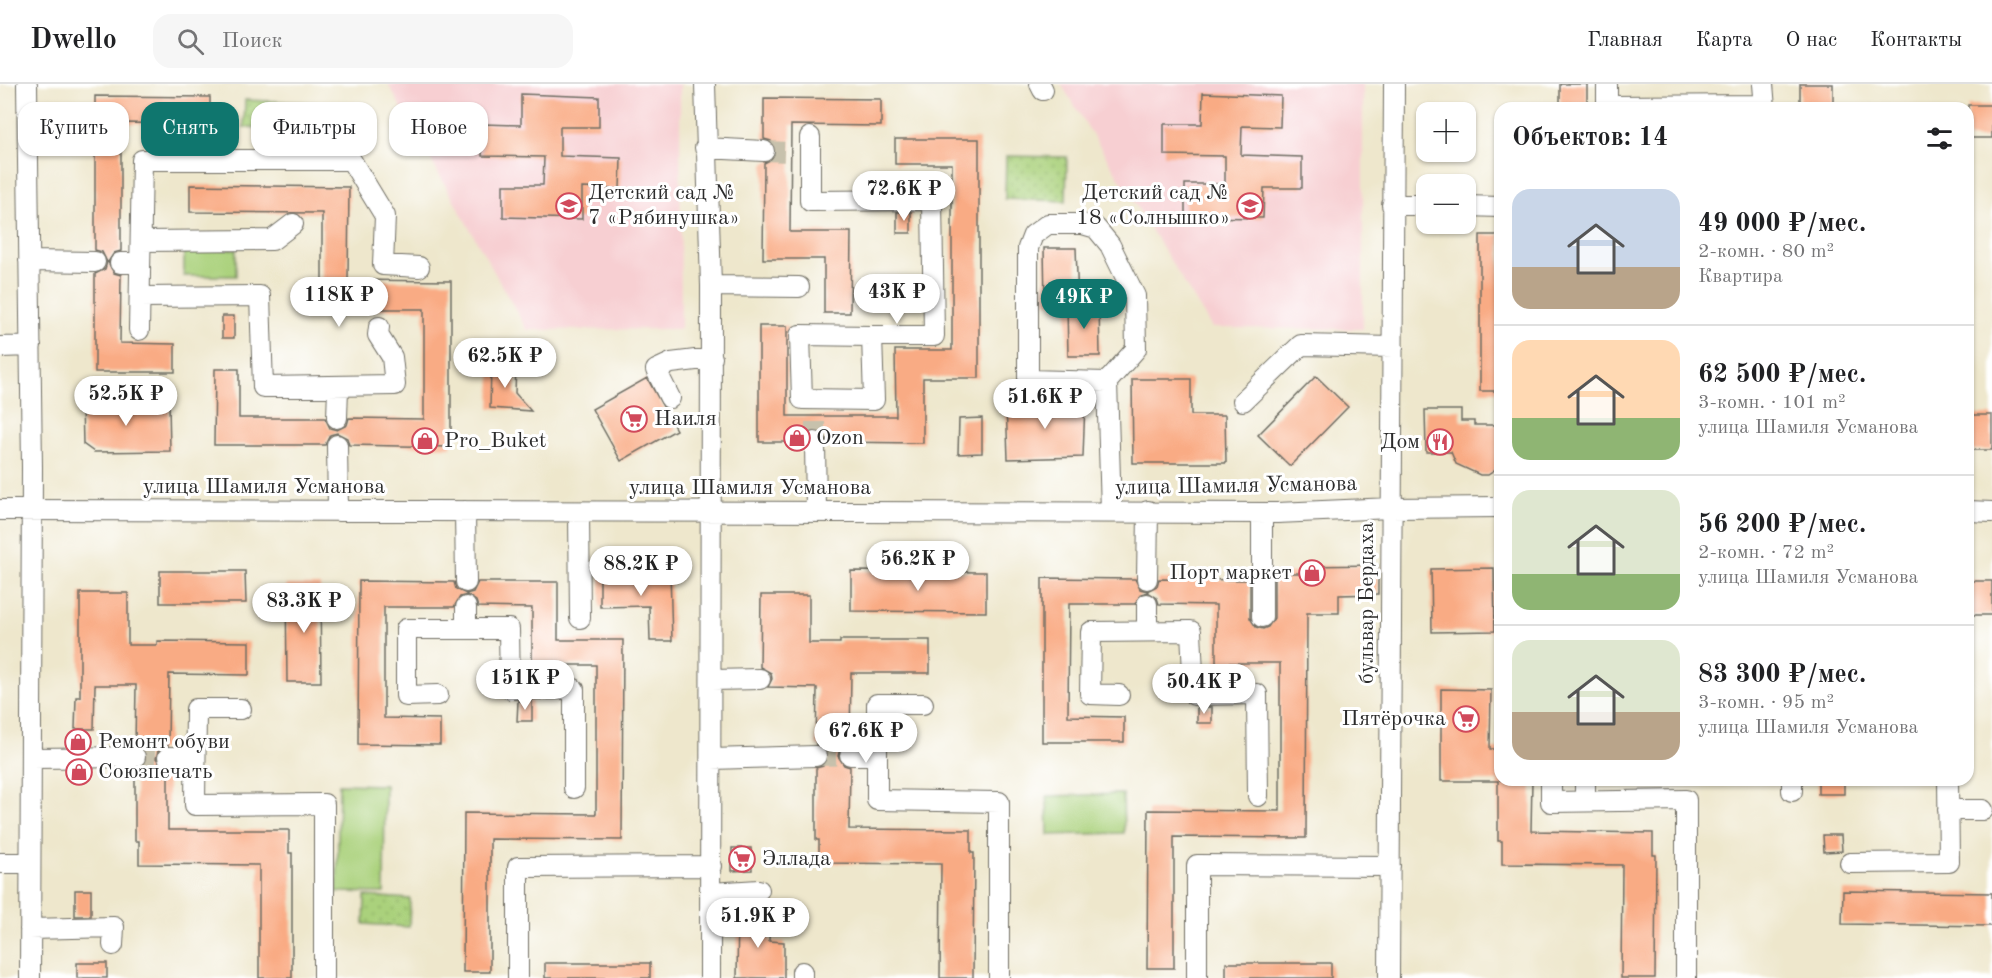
<!DOCTYPE html>
<html lang="ru">
<meta charset="utf-8">
<style>
body{margin:0;font-family:"Old Standard TT",serif;background:#f6f6f6;color:#202124;height:100vh;display:flex;flex-direction:column;font-size:22px;white-space:nowrap}
*{box-sizing:border-box;margin:0}
p{font-size:20px;color:#757577}
.icon{flex:none;width:33px;height:33px;fill:none;stroke:currentColor;stroke-width:2;stroke-linecap:round;stroke-linejoin:round}
.map{position:relative;flex:1;overflow:hidden}
.sheet{position:absolute;left:1494px;top:18px;width:480px;height:684px;display:flex;flex-direction:column;background:#fff;border-radius:18px;box-shadow:0 2px 4px #0004}
.sheet>*{flex:none}
.guide{position:absolute;left:18px;top:18px;width:570px;height:54px;display:flex;gap:12px}
.buttons{position:absolute;left:1416px;top:18px;display:grid;gap:12px}
.buttons a{display:grid;place-items:center;width:60px;height:60px;border-radius:12px;background:#fff;box-shadow:0 2px 4px #0004;font-size:30px}
.price{position:absolute;translate:-50% -51px;padding:0 14px;border-radius:21px;background:#fff;color:#222;font-size:20px;line-height:39px;filter:drop-shadow(0 2px 3px #0008)}
.price::after{content:'';position:absolute;left:50%;top:36px;width:18px;height:14px;margin-left:-9px;background:inherit;clip-path:polygon(0 0,100% 0,50% 100%)}
.price.active{background:#0f766e;color:#fff}
ul{padding:0;list-style:none}
li{display:flex;align-items:center;gap:18px;height:150px;padding:0 18px}
li+li{border-top:2px solid #e0e0e0}
li span{display:grid;place-items:center;flex:none;width:168px;height:120px;border-radius:18px;color:#555}
li>.icon{margin-inline-start:auto}
span .icon{width:72px;height:72px;fill:#fffc;stroke-width:1}
li b{font-size:26px}
h2{display:flex;justify-content:space-between;align-items:center;height:72px;padding:0 18px;font-size:26px}
.chip{padding:0 21px;border-radius:18px;background:#fff;box-shadow:0 2px 4px #0004;font-size:21px;line-height:54px}
.chip.active{background:#0f766e;color:#fff}
header{display:flex;align-items:center;gap:36px;box-sizing:border-box;height:84px;padding:0 30px;background:#fff;border-bottom:2px solid #e0e0e0}
header strong{font-size:28px}
nav{display:flex;gap:33px;margin-inline-start:auto;font-size:21px}
.search{width:420px;height:54px;background:#f6f6f6;display:flex;align-items:center;gap:15px;box-sizing:border-box;padding:0 21px;border-radius:18px;color:#757577;font-size:22px}
.map>svg:first-child{display:block}
</style>
<header>
<strong>Dwello</strong>
<div class="search"><svg class="icon" aria-label="search" viewBox="0 0 24 24"><circle cx="10" cy="10" r="6"/><path d="M15 15l6 6"/></svg>Поиск</div>
<nav><a>Главная</a><a>Карта</a><a>О нас</a><a>Контакты</a></nav>
</header>
<div class="map">
<svg width="1992" height="894" viewBox="0 0 1992 894">
<defs>
<pattern id="park-dots" width="8" height="8" patternUnits="userSpaceOnUse" patternTransform="scale(1.5)"><rect width="8" height="8" fill="#aad17b"/><path d="M2 2h.1M6 6h.1" fill="none" stroke="#92b46a" stroke-width="1.8" stroke-linecap="round"/></pattern>
</defs>
<rect width="100%" height="100%" fill="#fff"/>
<filter id="ink" filterUnits="userSpaceOnUse"><feTurbulence type="fractalNoise" baseFrequency=".0167" numOctaves="2"/><feDisplacementMap in="SourceGraphic" scale="12" xChannelSelector="R" yChannelSelector="G"/><feConvolveMatrix kernelMatrix="1 2 1 2 8 2 1 2 1" color-interpolation-filters="sRGB"/></filter>
<filter id="wash" filterUnits="userSpaceOnUse"><feTurbulence type="fractalNoise" baseFrequency=".008" numOctaves="4" result="noise"/><feDisplacementMap in="SourceGraphic" scale="24" xChannelSelector="R" yChannelSelector="G"/><feGaussianBlur stdDeviation="1.35" result="paint"/><feColorMatrix in="noise" values="0 0 0 0 0 0 0 0 0 0 0 0 0 0 0 0 0 1.4 0 .05"/><feComposite in="paint" operator="in"/></filter>
<g filter="url(#wash)">
<rect width="100%" height="100%" fill="#eee7cc"/>
<path fill="#f7cfd2" d="M388 0H680L681 245 527 246Z
M1061 0H1363V245L1212 244Z"/>
<path fill="#aad17b" stroke="#6a7e53" stroke-width="1.5" d="M184 165H236V192H184Z
M339 700 385 701 384 809 337 808Z
M1123 710 1124 749 1048 751 1047 712Z"/>
<path fill="url(#park-dots)" stroke="#6a7e53" stroke-width="1.5" d="M245 16 317 19 316 46 244 43Z
M1006 72 1067 73 1066 117 1005 115Z
M365 812 410 815 409 843 364 840Z"/>
<g id="blocks">
<path fill="#f9ab84" d="M1560 0H1587V24H1560Z
M1800 0H1833V24H1800Z
M1203 9 1281 12 1280 43 1242 42 1241 71 1302 73V104H1264L1263 134 1185 133V100H1225V72L1164 71V40H1202Z
M521 10 599 13V43H560V72L621 74 620 105 582 104V135L503 133V101H543L544 73 482 72V40L521 41Z
M95 12 210 13V40L121 39V167L114 169 108 178 114 189 121 191 120 259 175 260V288H95V190L105 185 107 178 102 168 95 166Z
M764 14 881 15V42L791 41 790 148H851L850 229H824V175H763L764 79 774 74 776 67 771 57 764 55Z
M1968 21H1992V54H1968Z
M895 55H979V294H923V359L827 358 825 351 815 346 808 348 803 358H759V242H787V332H896L895 266H952V80H895Z
M190 101 349 103 348 196 451 197V363L349 361 347 354 337 349 330 351 325 361H214L215 285H239V334H325L330 344 337 346 347 341 349 334 424 335V225H322V129L190 128Z
M897 128H911V149H897Z
M1480 151H1500V307H1480Z
M1044 164H1076L1078 218 1045 219Z
M1067 220H1099L1100 272H1068Z
M222 232H234V254H222Z
M491 282H516L515 309 531 327 490 324Z
M1316 292 1348 323 1290 382 1258 351Z
M647 294 676 346 621 377 592 325Z
M1132 295H1191V331H1225L1226 379H1133Z
M1085 318 1083 373 1008 375 1006 319Z
M169 319 170 367 94 368 83 360 82 320Z
M1425 326H1461V337H1474V341H1500V383L1488 391H1480L1456 380 1451 368H1426Z
M1968 331H1992V366H1968Z
M982 334V369L958 370 959 335Z
M1378 481V510L1339 511V529H1307L1306 754 1174 753V884H1147L1148 726 1280 727V579H1216V521L1159 520 1157 514 1148 508 1141 510 1135 520H1069L1068 632 1124 633V658H1042V494L1135 495 1140 505 1147 507 1157 502 1159 495 1250 496V534L1256 543 1263 545 1268 543 1274 534V489H1307V482Z
M1494 484 1495 547 1432 548 1431 485Z
M160 487H245L246 519H160Z
M670 487 672 557H650L649 522 600 523V488Z
M851 487 986 488V528L851 527Z
M359 497 454 498 456 505 466 510 473 508 478 498H558V556H623L622 756 490 755V888H463L464 729 596 730V581H532V524L478 523 476 517 467 511 460 513 454 523H384V634L440 635V661L358 660Z
M1968 497H1992V531H1968Z
M286 501H320L321 598H287Z
M80 509H128V561H157V557L249 558V591L169 590 168 661 158 667 156 674 162 683 168 685V746H289V769H292V894H259V781L139 780V757H135V685L145 679 147 672 141 663 135 661 136 601H95L94 645H75L76 613H80Z
M761 511H809V559H840V556H930V589H851L850 659 840 665 838 672 844 681 850 683 849 745 971 746V769H974L973 894H940L941 780 819 779V756H816V684L823 682 828 672 826 665 816 660 817 604 768 603 772 595 771 589 760 583Z
M1441 605 1491 606 1490 665H1500V696H1532L1531 747 1653 749V771H1656L1655 894H1621L1622 781 1502 780V757H1498V697H1441Z
M518 617H532V637H517Z
M1197 623H1212V639H1197Z
M1818 696H1844V710H1818Z
M1823 751H1841L1842 767 1824 768Z
M732 764H751L752 786 732 787Z
M75 806H91V832H75Z
M1843 807 1992 809V842L1842 840Z
M738 830 770 831 769 857 784 858V894H737Z
M77 879H107V894H77Z
M545 879H650V894H545Z
M1226 879H1331V894H1226Z"/>
</g>
</g>
<g filter="url(#ink)">
<use href="#blocks" fill-opacity="0" stroke="#6f6d63" stroke-width="1.5"/>
<g fill="none" stroke-linecap="round" stroke-linejoin="round">
<path stroke="#c7c1ac" stroke-width="20" stroke-dasharray="20 10" stroke-linecap="butt" d="M764 67 791 68
M815 358V332
M816 672 850 671
M135 673H168"/>
<g stroke="#6f6d63" stroke-width="22">
<path id="minor" d="M27 0 32 383 30 894
M705 0 711 202 710 894
M1040 0 1043 6
M1607 0V22L1765 21
M1763 0 1765 24
M810 53V117L932 116 934 252H872
M705 64 764 67
M1392 121H1426
M1466 122 1500 123
M141 157 272 156 293 140
M29 177 95 178
M120 179H140
M711 202 799 203
M140 213 260 212 263 303 395 301 392 273 378 251 379 243
M139 246 142 76H351L385 132 383 181 419 183
M800 251 872 252 874 316 802 315Z
M0 263 31 262
M1107 298 1028 296V164L1033 151 1048 140H1082L1096 144 1110 161 1135 212 1136 265 1107 298 1111 427
M670 314 656 286 671 279 712 274
M1243 317 1301 261 1393 263
M337 334 338 304
M815 358 816 428
M337 361 338 427
M0 426 1277 429 1391 424 1500 423
M465 427 466 498
M1968 427 1992 428
M579 428 580 534
M1147 495 1148 427
M1147 520V547
M466 523V545
M1262 533V429
M712 596 760 595
M438 611 406 612V545H509L510 605H574V704
M1119 611 1090 610 1091 548 1191 547 1194 611 1257 610 1258 712
M923 620H877V716L999 718V894
M241 625H196L195 721 324 720V894
M850 671H877
M168 673H195
M31 674 135 673
M712 675 816 672
M1551 696V718L1686 716V894
M1792 696V707
M1585 717V696
M1948 726H1983
M0 779H30
M1850 779 1949 778 1948 696
M711 809 759 806
M30 845 114 843 113 861
M518 894V783L711 782
M802 894V888
M1197 894V781L1390 782
M1389 894 1394 0"/>
</g>
<use href="#minor" stroke="#fff" stroke-width="20"/>
</g>
</g>
<defs>
<g id="school-ring" transform="scale(1.35)"><circle r="9.5" fill="#fff" stroke="#d1495b" stroke-width="1.5"/><path d="M0-5L7-2L0 1L-7-2ZM-4 1L0 2.5L4 1V4Q0 6-4 4Z" fill="#d1495b"/></g>
<g id="supermarket-ring" transform="scale(1.35)"><circle r="9.5" fill="#fff" stroke="#d1495b" stroke-width="1.5"/><path d="M-6-5.5h2.5l.6 2H6L4.5 2H-2.5L-4.4-4H-6ZM-1.5 3.2a1.3 1.3 0 1 0 .1 0ZM3 3.2a1.3 1.3 0 1 0 .1 0Z" fill="#d1495b"/></g>
<g id="shop-ring" transform="scale(1.35)"><circle r="9.5" fill="#fff" stroke="#d1495b" stroke-width="1.5"/><path d="M-5-2.5h2.3a2.7 3.5 0 0 1 5.4 0H5L5.5 6h-11ZM-1.5-2.5h3a1.5 2.3 0 0 0-3 0Z" fill="#d1495b"/></g>
<g id="restaurant-ring" transform="scale(1.35)"><circle r="9.5" fill="#fff" stroke="#d1495b" stroke-width="1.5"/><path d="M-5-6h1v4h1v-4h1v4h1v-4h1v5L-1.5 .5V6h-2V.5L-5-1ZM5-6V6H3V1.5H1.5Q1.5-4 5-6Z" fill="#d1495b"/></g>
</defs>
<g fill-rule="evenodd">
<use href="#school-ring" x="569" y="122"/>
<use href="#school-ring" x="1250" y="122"/>
<use href="#supermarket-ring" x="634" y="335"/>
<use href="#shop-ring" x="797" y="354"/>
<use href="#shop-ring" x="425" y="357"/>
<use href="#restaurant-ring" x="1440" y="358"/>
<use href="#shop-ring" x="1312" y="489"/>
<use href="#supermarket-ring" x="1466" y="635"/>
<use href="#shop-ring" x="78" y="658"/>
<use href="#shop-ring" x="79" y="688"/>
<use href="#supermarket-ring" x="742" y="775"/>
</g>
<g text-anchor="middle" dominant-baseline="central" stroke-width="6" stroke-linejoin="round" paint-order="stroke">
<g font-size="22" fill="#2b2b2b" stroke="#fff" text-anchor="start">
<text x="588" y="109">Детский сад №<tspan x="588" dy="25">7 «Рябинушка»</tspan></text>
<text x="1230" y="109" text-anchor="end">Детский сад №<tspan x="1230" dy="25">18 «Солнышко»</tspan></text>
<text x="654" y="335">Наиля</text>
<text x="816" y="354">Ozon</text>
<text x="444" y="357">Pro_Buket</text>
<text x="1420" y="358" text-anchor="end">Дом</text>
<text x="1292" y="489" text-anchor="end">Порт маркет</text>
<text x="1446" y="635" text-anchor="end">Пятёрочка</text>
<text x="98" y="658">Ремонт обуви</text>
<text x="98" y="688">Союзпечать</text>
<text x="762" y="775">Эллада</text>
</g>
<g font-size="22" fill="#2b2b2b" stroke="#fff">
<text transform="translate(1236 402) rotate(-1)">улица Шамиля Усманова</text>
<text x="264" y="403">улица Шамиля Усманова</text>
<text x="750" y="404">улица Шамиля Усманова</text>
<text transform="translate(1367 519) rotate(-90)">бульвар Бердаха</text>
</g>
</g>
</svg>
<div class="buttons">
<a>+</a>
<a>−</a>
</div>
<b class="price" style="left:904px;top:138px">72.6K ₽</b>
<b class="price" style="left:897px;top:241px">43K ₽</b>
<b class="price" style="left:339px;top:244px">118K ₽</b>
<b class="price active" style="left:1084px;top:246px">49K ₽</b>
<b class="price" style="left:505px;top:305px">62.5K ₽</b>
<b class="price" style="left:126px;top:343px">52.5K ₽</b>
<b class="price" style="left:1045px;top:346px">51.6K ₽</b>
<b class="price" style="left:918px;top:508px">56.2K ₽</b>
<b class="price" style="left:641px;top:513px">88.2K ₽</b>
<b class="price" style="left:304px;top:550px">83.3K ₽</b>
<b class="price" style="left:525px;top:627px">151K ₽</b>
<b class="price" style="left:1204px;top:631px">50.4K ₽</b>
<b class="price" style="left:866px;top:680px">67.6K ₽</b>
<b class="price" style="left:758px;top:865px">51.9K ₽</b>
<div class="guide">
<a class="chip">Купить</a>
<a class="chip active">Снять</a>
<a class="chip">Фильтры</a>
<a class="chip">Новое</a>
</div>
<section class="sheet">
<h2>Объектов: 14<svg class="icon" aria-label="filters" viewBox="0 0 24 24"><path d="M4 7h16M4 17h16"/><circle cx="9" cy="7" r="2"/><circle cx="15" cy="17" r="2"/></svg></h2>
<ul>
<li><span style="background:linear-gradient(#c9d6e8 65%,#b9a48a 0)"><svg class="icon" aria-label="home" viewBox="0 0 24 24"><path d="M3 11l9-7 9 7M6 9v11h12V9"/></svg></span><div><b>49 000 ₽/мес.</b><p>2-комн. · 80 m²</p><p>Квартира</p></div></li>
<li><span style="background:linear-gradient(#ffd9b3 65%,#8fb573 0)"><svg class="icon" aria-label="home" viewBox="0 0 24 24"><path d="M3 11l9-7 9 7M6 9v11h12V9"/></svg></span><div><b>62 500 ₽/мес.</b><p>3-комн. · 101 m²</p><p>улица Шамиля Усманова</p></div></li>
<li><span style="background:linear-gradient(#dfe7d0 70%,#8fb573 0)"><svg class="icon" aria-label="home" viewBox="0 0 24 24"><path d="M3 11l9-7 9 7M6 9v11h12V9"/></svg></span><div><b>56 200 ₽/мес.</b><p>2-комн. · 72 m²</p><p>улица Шамиля Усманова</p></div></li>
<li><span style="background:linear-gradient(#dfe7d0 60%,#b9a48a 0)"><svg class="icon" aria-label="home" viewBox="0 0 24 24"><path d="M3 11l9-7 9 7M6 9v11h12V9"/></svg></span><div><b>83 300 ₽/мес.</b><p>3-комн. · 95 m²</p><p>улица Шамиля Усманова</p></div></li>
</ul>
</section>
</div>
